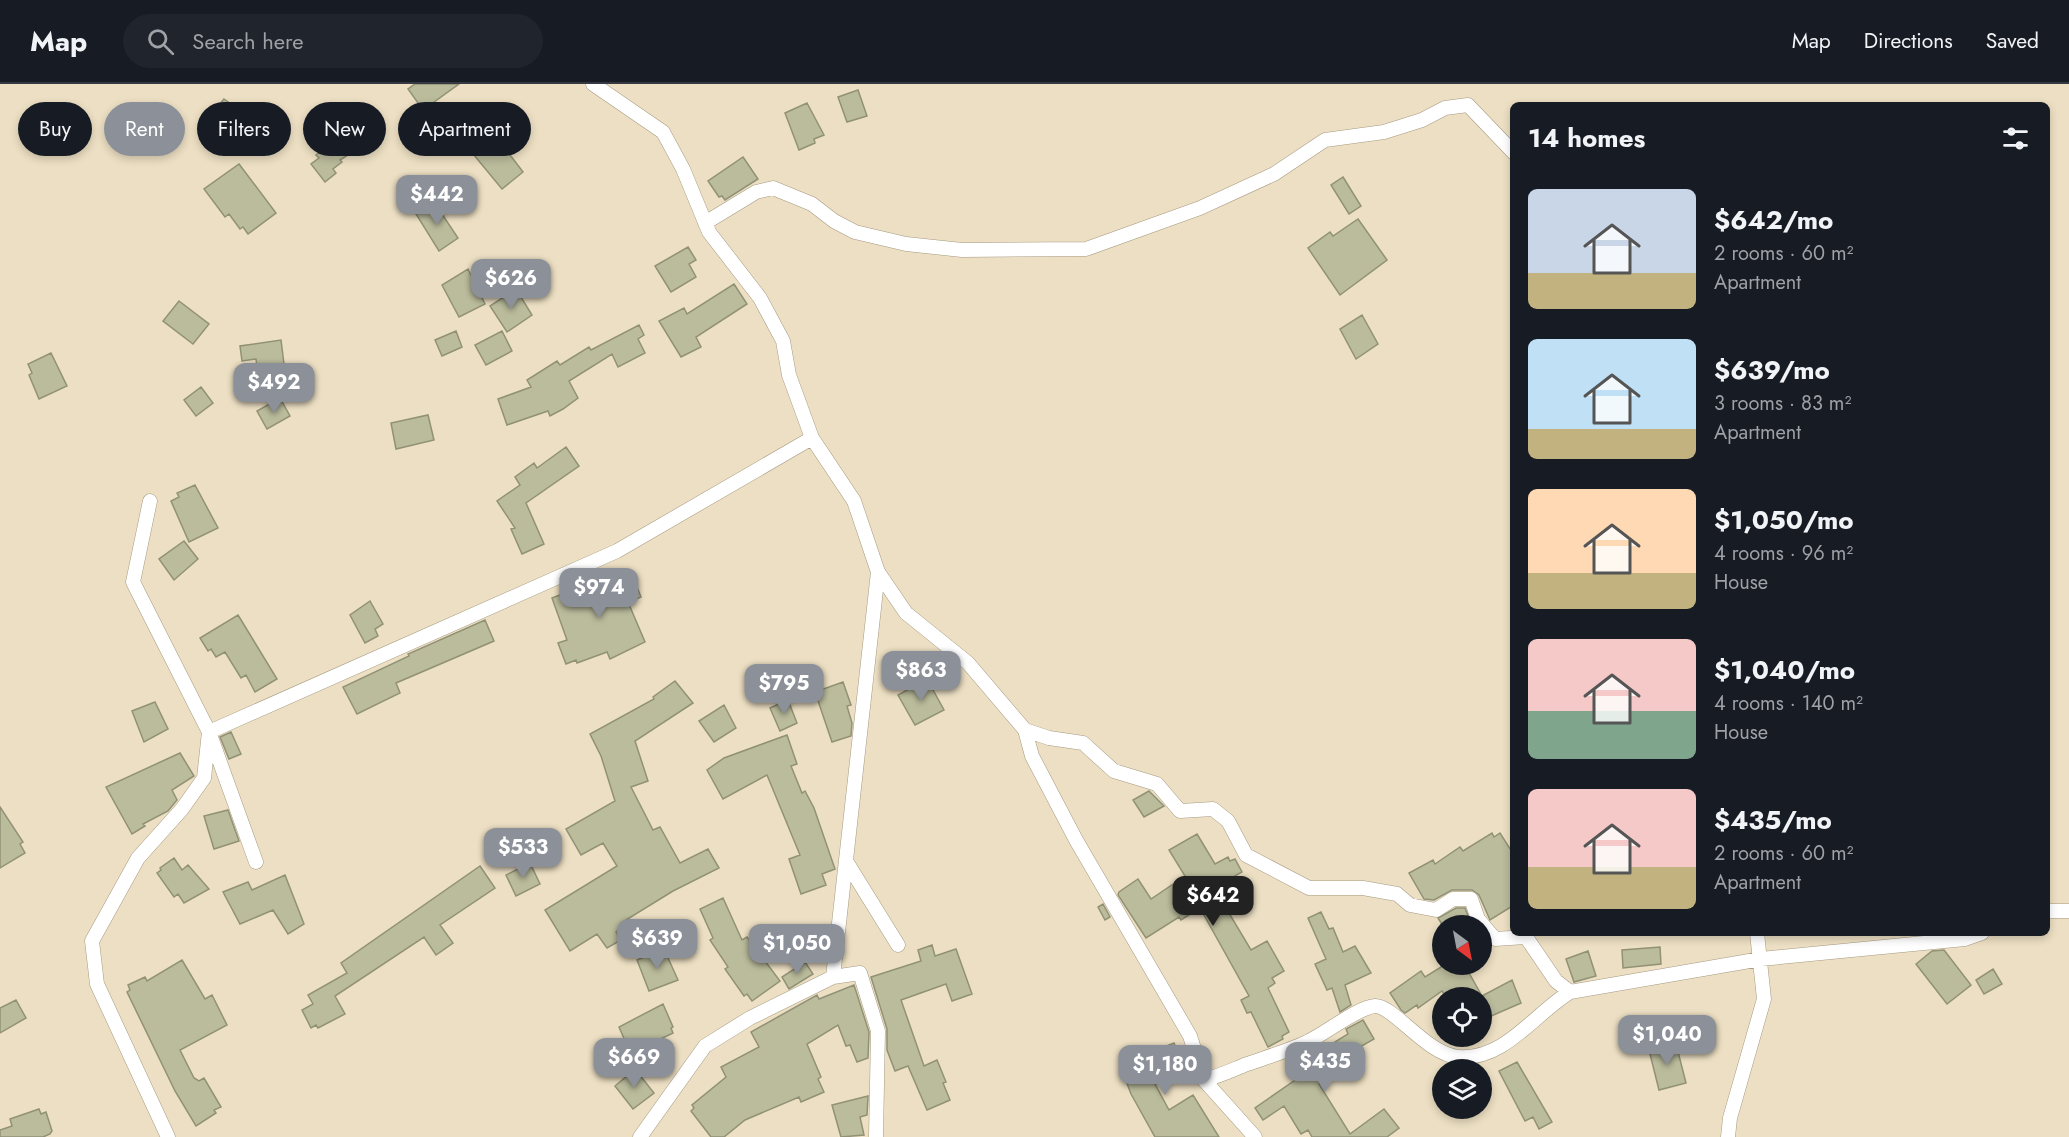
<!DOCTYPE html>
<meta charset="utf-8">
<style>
body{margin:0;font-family:Jost,sans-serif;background:#20242c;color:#f1f3f6;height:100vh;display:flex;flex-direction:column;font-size:22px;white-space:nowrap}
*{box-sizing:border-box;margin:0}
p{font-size:20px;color:#9ea1a6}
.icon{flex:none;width:33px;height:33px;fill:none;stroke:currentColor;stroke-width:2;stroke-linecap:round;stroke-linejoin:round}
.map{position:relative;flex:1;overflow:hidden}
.sheet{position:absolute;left:1510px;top:18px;width:540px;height:834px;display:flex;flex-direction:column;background:#171b24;border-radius:9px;box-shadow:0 3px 9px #0003}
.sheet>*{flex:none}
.guide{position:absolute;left:18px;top:18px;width:570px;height:54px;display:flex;gap:12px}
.needle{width:39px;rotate:148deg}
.tools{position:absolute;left:1432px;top:831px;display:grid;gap:12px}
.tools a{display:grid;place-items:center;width:60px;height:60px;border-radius:50%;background:#171b24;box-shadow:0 3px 9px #0003;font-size:30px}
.price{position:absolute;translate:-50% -51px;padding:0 14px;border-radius:12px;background:#8c9099;color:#fff;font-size:20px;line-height:39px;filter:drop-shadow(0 2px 3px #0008)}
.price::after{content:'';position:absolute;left:50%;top:36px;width:18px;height:14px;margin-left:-9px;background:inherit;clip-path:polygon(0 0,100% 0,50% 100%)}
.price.active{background:#222;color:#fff}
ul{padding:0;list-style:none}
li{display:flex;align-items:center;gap:18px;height:150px;padding:0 18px}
li span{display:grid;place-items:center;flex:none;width:168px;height:120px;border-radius:9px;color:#555}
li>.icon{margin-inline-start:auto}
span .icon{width:72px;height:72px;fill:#fffc;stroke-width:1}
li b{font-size:26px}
h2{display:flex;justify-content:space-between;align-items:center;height:72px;padding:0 18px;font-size:26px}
.tag{padding:0 21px;border-radius:27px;background:#171b24;box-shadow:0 3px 9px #0003;font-size:21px;line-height:54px}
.tag.active{background:#8c9099;color:#fff}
header{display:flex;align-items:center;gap:36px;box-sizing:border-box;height:84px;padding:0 30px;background:#171b24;border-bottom:2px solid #363941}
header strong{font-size:28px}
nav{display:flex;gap:33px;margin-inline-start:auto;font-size:21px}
.search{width:420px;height:54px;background:#20242c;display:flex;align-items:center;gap:15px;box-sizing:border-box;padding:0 21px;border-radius:33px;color:#9ea1a6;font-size:22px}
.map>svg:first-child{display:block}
</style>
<header>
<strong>Map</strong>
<div class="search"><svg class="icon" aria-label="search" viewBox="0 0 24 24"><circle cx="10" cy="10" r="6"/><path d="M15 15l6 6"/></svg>Search here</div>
<nav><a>Map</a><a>Directions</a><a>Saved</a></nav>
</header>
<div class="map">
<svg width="2069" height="1053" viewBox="0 0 2069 1053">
<rect width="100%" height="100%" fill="#ecdfc3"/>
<path fill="#bbbc9c" stroke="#919176" stroke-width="1.5" d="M415 0H459L423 26 408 5Z
M858 6 867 32 847 38 838 13Z
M224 15 245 30 223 59 200 44Z
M807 19 824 51 814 55 815 59 799 66 785 29Z
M62 27 73 46 50 59 39 39Z
M360 31 375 54 340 76 342 78 333 85 336 89 325 98 311 80 319 74 316 71 343 48 340 44Z
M499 51 504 58 509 54 518 65 510 71 523 88 502 105 474 71Z
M743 73 758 95 725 116 722 112 719 113 708 97Z
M239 80 276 129 248 150 243 143 240 145 229 130 225 133 204 105Z
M1343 93 1361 122 1349 130 1331 101Z
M434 118 458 154 439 167 416 130Z
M1358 135 1387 176 1340 211 1308 164 1330 148 1333 152Z
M688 163 696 176 689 180 696 193 671 208 655 182Z
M468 185 485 220 459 233 442 201Z
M734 200 747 220 696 253 701 263 681 273 659 237 684 224 687 230Z
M516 205 532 231 507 248 490 222Z
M179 217 209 240 193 260 163 237Z
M1362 231 1378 260 1356 275 1340 245Z
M639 241 644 251 638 255 645 269 618 283 612 270 569 297 578 314 563 325 550 332 548 327 507 341 498 315 531 303 527 296 557 277 560 281 589 263 591 266Z
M456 247 462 263 442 272 435 256Z
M502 247 512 267 486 281 475 261Z
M281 256 284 280 257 284 256 275 242 277 240 262Z
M51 269 67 302 39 315 29 291 32 289 28 280Z
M201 303 213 319 196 332 184 316Z
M280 314 290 332 267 345 257 327Z
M428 331 434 356 396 365 391 339Z
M566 363 579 382 526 419 544 460 522 470 511 445 515 444 497 417 520 401 515 393 534 379 537 384Z
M195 401 218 444 189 458 171 417 179 413 177 409Z
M184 457 198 475 174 496 159 475Z
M626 487 627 489 631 487 641 513 628 518 645 558 610 575 607 568 577 579 576 576 566 580 558 559 567 556 552 514 565 509 566 512 595 499 594 496Z
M370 517 383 540 375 545 378 552 365 559 350 531Z
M238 531 277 595 255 608 246 591 241 594 225 568 216 573 211 565 208 567 200 554Z
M485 536 494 557 396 599 400 609 357 630 343 603 409 572 408 570Z
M927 595 944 626 915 641 898 611Z
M675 597 693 619 635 657 648 697 631 703 653 746 660 743 680 779 708 765 719 784 673 807 621 839 623 843 616 848 621 856 607 864 597 850 570 867 545 826 617 782 603 759 581 771 566 745 615 717 601 672 590 650 654 615 653 613Z
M843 598 851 621 847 622 852 639 851 652 832 658 815 608Z
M788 616 797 639 780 647 770 624Z
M155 618 168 645 144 658 132 627Z
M724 621 736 644 714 658 699 637Z
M231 648 241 670 229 675 220 653Z
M787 651 797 680 791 682 802 709 805 707 814 724 835 785 822 790 826 801 801 810 789 775 800 771 767 691 723 715 707 686 724 674Z
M180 669 194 692 172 706 177 716 168 727 143 740 145 742 132 750 106 703Z
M1149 707 1164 722 1144 733 1133 716Z
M0 723 23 758 20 760 25 769 0 784Z
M228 726 239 757 214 765 204 732Z
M1492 749 1494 753 1500 749 1514 771V821L1490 836 1479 811 1472 806H1452L1434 816 1424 815 1409 789 1433 776 1435 780 1460 763 1463 767Z
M1197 750 1215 780 1228 773 1230 777 1235 775 1242 788 1214 804 1251 866 1267 857 1284 887 1272 894 1275 899 1268 904 1289 948 1282 952 1283 955 1268 963 1251 928 1247 929 1241 916 1249 912 1200 824 1181 836 1179 833 1146 854 1118 811 1119 808 1138 795 1151 815 1185 792 1169 766Z
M174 774 182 786 188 781 209 805 184 819 178 810 174 813 157 789 161 786 160 784Z
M530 779 540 800 516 812 506 791Z
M480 782 495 804 440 841 453 859 436 871 424 853 335 912 345 930 318 944 316 941 311 944 302 926 313 920 308 911 347 889 341 879Z
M285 791 304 840 288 850 273 826 240 840 223 808 248 798 252 806Z
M723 814 742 856 747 853 780 897 752 917 747 910 744 912 725 885 728 883 710 856 713 854 700 825Z
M1103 820 1110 833 1105 836 1098 823Z
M1456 824H1465L1472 842H1443L1438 834Z
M1321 828 1329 845 1333 844 1343 868 1355 862 1371 889 1345 901 1351 921 1340 928 1332 904 1327 906 1315 880 1326 875 1308 834Z
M932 861 935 872 956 865 972 910 952 917 946 900 901 916 924 982 937 976 946 998 943 999 950 1016 927 1026 908 982 895 987 887 966V945L871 893 921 877 918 866Z
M1660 863 1661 880 1623 884 1622 866Z
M664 865 678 896 649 907 637 876Z
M1944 866 1971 901 1947 920 1916 880 1932 867Z
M1588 867 1596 892 1574 898 1566 875Z
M182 876 205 915 212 911 227 941 180 966 194 994 199 997 204 994 221 1023 214 1026 216 1029 196 1042 175 1007 127 908 130 906 128 901 145 893 147 897Z
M805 878 813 890 789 905 782 893Z
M1446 880H1464L1482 912 1512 896 1521 919 1482 936V914H1446L1442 907 1418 924 1417 921 1405 929 1401 926 1390 909 1421 887 1425 893Z
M1993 885 2002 900 1984 910 1976 896Z
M854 901 869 948 868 974 857 978 850 961 846 962 838 941 807 960 821 993 818 995 824 1008 801 1018 799 1013 745 1036 724 1053H711L691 1027 694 1024 692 1021 726 993 721 983 759 963 751 948 817 911 819 915Z
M16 916 26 934 0 949V924Z
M663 920 673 943 671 944 673 949 654 958 660 967 636 982 619 943Z
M1363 936 1374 955 1344 972 1350 982 1319 1000 1350 1050 1384 1025 1399 1044 1387 1053H1312L1308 1046 1301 1050 1284 1022 1263 1036 1255 1024 1298 994 1293 984 1348 950 1346 945Z
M1675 956 1686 999 1659 1006 1649 966Z
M1174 959 1185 987 1155 1000 1169 1026 1193 1011 1219 1053H1155L1131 1010 1120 981Z
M1517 978 1552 1038 1539 1045 1533 1033 1525 1037 1499 987Z
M635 985 654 1009 633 1025 615 1002Z
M868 1012 867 1031 860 1033 864 1051 841 1053 832 1021Z
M39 1025 41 1030 46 1028 52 1047 50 1050 43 1053H0V1046L12 1042 10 1035Z"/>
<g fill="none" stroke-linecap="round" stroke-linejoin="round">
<g stroke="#a69a80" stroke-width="15">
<path id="street" d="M593 0 663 48 683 85 709 148 760 214 783 257 789 291 812 354 854 417 878 488 906 529 968 579 1025 646 1049 654 1083 659 1114 687 1157 700 1180 727 1213 725 1228 737 1246 771 1309 804H1363L1397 810 1410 821 1436 826 1453 815H1471L1478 835 1495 855 1526 853 1556 897 1570 908 1761 875 1965 855 1982 849
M705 139 756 108 773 104 812 120 834 137 855 148 906 160 962 166 1086 165 1200 124 1274 90 1325 56 1384 48 1422 36 1445 24 1468 21 1514 69
M150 417 133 498 209 648 256 778
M1025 646 1032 672 1076 756 1190 952 1204 996 1255 1053
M846 777 898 861
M2048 827H2069
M833 893 860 889 878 947 876 1053
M1204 996C1220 992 1232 986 1247 980 1267 973 1288 967 1307 958 1325 950 1358 923 1375 922 1393 921 1427 971 1459 973 1505 976 1534 930 1570 908
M168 1053 97 900 92 857 138 774 182 725 204 694 209 648 617 467 812 354
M640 1053 705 962 750 934 833 893 878 488
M1728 1053 1730 1034 1764 915 1757 849"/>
</g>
<use href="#street" stroke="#fff" stroke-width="14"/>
</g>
</svg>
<div class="tools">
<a><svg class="needle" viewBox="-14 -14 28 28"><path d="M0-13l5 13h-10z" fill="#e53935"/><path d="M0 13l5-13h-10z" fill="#9ea1a6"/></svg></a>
<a><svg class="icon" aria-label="locate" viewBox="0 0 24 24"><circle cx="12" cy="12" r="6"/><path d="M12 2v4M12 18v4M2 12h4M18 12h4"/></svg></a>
<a><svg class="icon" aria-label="layers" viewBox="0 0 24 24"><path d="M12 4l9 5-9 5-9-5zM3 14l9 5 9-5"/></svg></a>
</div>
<b class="price" style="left:437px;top:142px">$442</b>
<b class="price" style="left:511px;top:226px">$626</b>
<b class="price" style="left:274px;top:330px">$492</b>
<b class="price" style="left:599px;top:535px">$974</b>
<b class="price" style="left:921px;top:618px">$863</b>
<b class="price" style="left:784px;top:631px">$795</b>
<b class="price" style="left:523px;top:795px">$533</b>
<b class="price active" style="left:1213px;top:843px">$642</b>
<b class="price" style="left:657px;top:886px">$639</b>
<b class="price" style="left:797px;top:891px">$1,050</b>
<b class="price" style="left:1667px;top:982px">$1,040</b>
<b class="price" style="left:634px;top:1005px">$669</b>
<b class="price" style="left:1325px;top:1009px">$435</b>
<b class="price" style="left:1165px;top:1012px">$1,180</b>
<div class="guide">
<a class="tag">Buy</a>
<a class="tag active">Rent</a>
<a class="tag">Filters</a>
<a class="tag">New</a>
<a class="tag">Apartment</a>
</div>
<section class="sheet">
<h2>14 homes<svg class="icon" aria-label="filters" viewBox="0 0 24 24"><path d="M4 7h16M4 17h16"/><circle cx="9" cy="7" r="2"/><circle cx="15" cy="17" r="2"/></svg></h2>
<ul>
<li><span style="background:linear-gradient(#c9d6e8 70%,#c2b280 0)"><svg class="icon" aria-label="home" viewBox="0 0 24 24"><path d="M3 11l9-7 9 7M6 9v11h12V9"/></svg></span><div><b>$642/mo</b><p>2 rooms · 60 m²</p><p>Apartment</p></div></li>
<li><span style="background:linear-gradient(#bfe0f5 75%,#c2b280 0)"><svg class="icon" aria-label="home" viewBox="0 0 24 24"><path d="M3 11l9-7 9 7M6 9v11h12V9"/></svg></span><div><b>$639/mo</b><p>3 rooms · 83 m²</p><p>Apartment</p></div></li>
<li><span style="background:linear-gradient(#ffd9b3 70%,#c2b280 0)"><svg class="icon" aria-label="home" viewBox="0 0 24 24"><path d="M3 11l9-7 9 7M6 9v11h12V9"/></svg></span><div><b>$1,050/mo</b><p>4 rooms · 96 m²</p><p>House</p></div></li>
<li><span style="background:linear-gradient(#f6c9c9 60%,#7fa58c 0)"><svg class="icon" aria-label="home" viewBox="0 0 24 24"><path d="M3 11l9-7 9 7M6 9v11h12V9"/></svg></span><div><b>$1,040/mo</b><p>4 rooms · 140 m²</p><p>House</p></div></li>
<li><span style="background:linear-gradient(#f6c9c9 65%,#c2b280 0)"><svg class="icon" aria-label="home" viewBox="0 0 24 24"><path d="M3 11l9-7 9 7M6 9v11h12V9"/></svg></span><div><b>$435/mo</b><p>2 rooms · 60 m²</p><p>Apartment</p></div></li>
</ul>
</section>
</div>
